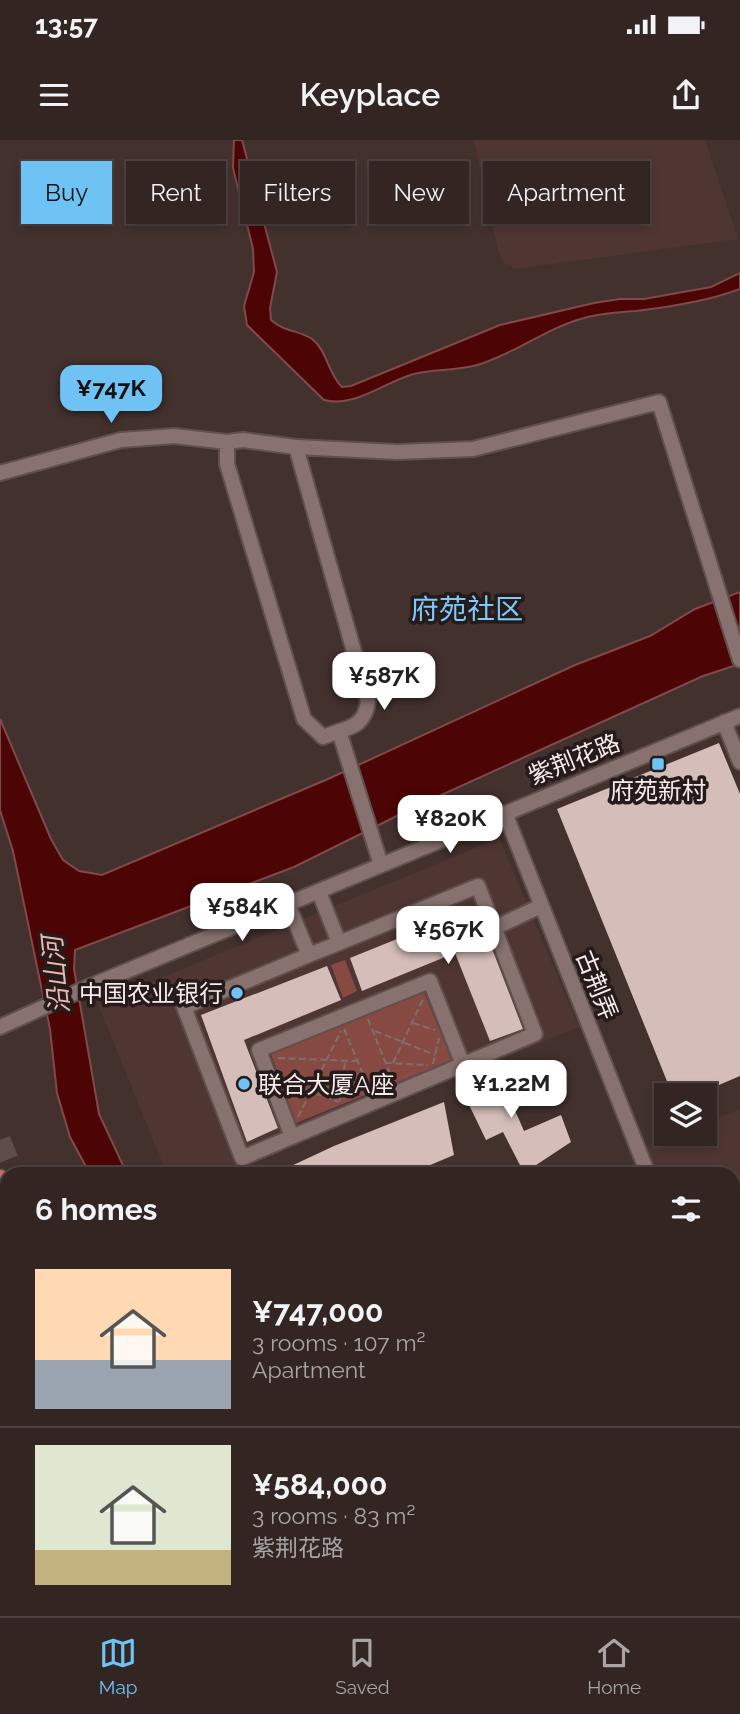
<!DOCTYPE html>
<meta charset="utf-8">
<style>
body{margin:0;font-family:Raleway,"Noto Sans SC",sans-serif;background:#3d312f;color:#f1f3f6;height:100vh;display:flex;flex-direction:column;font-size:26px;white-space:nowrap}
*{box-sizing:border-box;margin:0}
p{font-size:23px;color:#a8a5a5}
.icon{flex:none;width:38px;height:38px;fill:none;stroke:currentColor;stroke-width:2;stroke-linecap:round;stroke-linejoin:round}
.map{position:relative;flex:1;overflow:hidden}
.side{position:absolute;left:0px;top:1027px;width:740px;height:450px;display:flex;flex-direction:column;background:#322522;border-radius:21px 21px 0 0;box-shadow:0 4px 10px #0003,0 0 0 2px #4d4240}
.side>*{flex:none}
.top-card{position:absolute;left:21px;top:21px;width:698px;height:63px;display:flex;gap:14px}
.fabs{position:absolute;left:654px;top:943px;display:grid;gap:14px}
.fabs a{display:grid;place-items:center;width:63px;height:63px;border-radius:0px;background:#322522;box-shadow:0 4px 10px #0003,0 0 0 2px #4d4240;font-size:35px}
.price{position:absolute;translate:-50% -60px;padding:0 16px;border-radius:14px;background:#fff;color:#222;font-size:23px;line-height:46px;filter:drop-shadow(0 2px 4px #0008)}
.price::after{content:'';position:absolute;left:50%;top:42px;width:21px;height:16px;margin-left:-10px;background:inherit;clip-path:polygon(0 0,100% 0,50% 100%)}
.price.selected{background:#6fc2f4;color:#111}
ul{padding:0;list-style:none}
li{display:flex;align-items:center;gap:21px;height:175px;padding:0 35px}
li+li{border-top:2px solid #4d4240}
li span{display:grid;place-items:center;flex:none;width:196px;height:140px;border-radius:0px;color:#555}
li>.icon{margin-inline-start:auto}
span .icon{width:84px;height:84px;fill:#fffc;stroke-width:1}
li b{font-size:30px}
h2{display:flex;justify-content:space-between;align-items:center;height:84px;padding:0 35px;font-size:30px}
.pill{padding:0 24px;border-radius:0px;background:#322522;box-shadow:0 4px 10px #0003,0 0 0 2px #4d4240;font-size:24px;line-height:63px}
.pill.selected{background:#6fc2f4;color:#111}
.status{display:flex;justify-content:space-between;align-items:center;height:49px;padding:0 35px;background:#322522;direction:ltr}
.status svg{height:19px;fill:currentColor}
header{display:flex;justify-content:space-between;align-items:center;height:91px;padding:0 35px;background:#322522;font-size:32px;font-weight:600}
.menu{display:flex;justify-content:space-around;align-items:center;height:98px;border-top:2px solid #4d4240;background:#322522;font-size:19px;color:#a8a5a5}
.menu a{display:grid;justify-items:center;gap:4px}
.menu .selected{color:#6fc2f4}
.map>svg:first-child{display:block}
</style>
<div class="status"><b>13:57</b><svg viewBox="0 0 49 12"><path d="M0 12V9h3v3zM5 12V6h3v6zM10 12V3h3v9zM15 12V0h3v12zM26 1h20v11H26zM47 4h2v5h-2z"/></svg></div>
<header><svg class="icon" aria-label="menu" viewBox="0 0 24 24"><path d="M4 6h16M4 12h16M4 18h16"/></svg>Keyplace<svg class="icon" aria-label="share" viewBox="0 0 24 24"><path d="M12 15V3M7 8l5-5 5 5M5 13v7h14v-7"/></svg></header>
<div class="map">
<svg width="740" height="1476" viewBox="0 0 740 1476">
<rect width="100%" height="100%" fill="#43312e"/>
<path fill="#503633" d="M474 0H705L738 99 515 129 504 123 499 114Z
M499 698 579 887 224 1034H167L98 864Z
M740 969V1242L733 1225V1034H657L646 1007 679 994H705V983Z
M7 1224V1470H174L177 1476H0V1227Z"/>
<path fill="#874a43" d="M345 820 357 851 343 858 331 825Z
M424 852 452 920 296 983 271 914Z"/>
<path fill="#4d0405" stroke="#80494a" stroke-width="2" d="M234 0H242L277 132 270 168 271 180C284 192 299 190 312 199 327 210 328 234 342 247L351 246 500 185 594 163 620 159H644L711 147 740 133V149C709 161 670 167 636 171 618 172 601 173 584 178 546 188 515 214 477 225 456 231 434 229 414 234 384 242 355 268 324 260L247 185 244 166 254 132 253 109 233 28Z
M740 452V524L703 536 417 666 294 727 75 810 74 829 99 974 127 1034H90L70 997 57 953 50 889 13 711 0 670V579L51 699 63 720 79 731 102 735 328 639 575 525 650 496 695 469Z"/>
<path fill="#d5bdb9" d="M719 603 740 654V936L693 956H673L557 669Z
M476 767 523 889 490 901 455 813 362 851 350 818Z
M327 826 341 860 244 900 278 988 247 1002 201 875Z
M495 925 524 991 561 975 571 1002 524 1033 503 992 486 1000 458 942Z
M444 962 454 1015 409 1034H274L334 1006Z"/>
<g fill="none" stroke-linecap="round" stroke-linejoin="round">
<path stroke="#5e4d4a" stroke-width="21" stroke-dasharray="21 10" stroke-linecap="butt" d="M0 1000 14 1034
M0 1055 7 1072
M0 1092 7 1108
M242 1470 247 1476"/>
<g stroke="#5f4f4d" stroke-width="18">
<path id="minor" d="M243 300 296 307 368 561C365 589 345 588 323 597L304 579 227 324V302Z
M296 307 397 312 473 309 659 262 740 520
M0 333 121 300 174 296 227 302
M724 582 740 622
M339 591 381 725
M505 673 648 1034
M288 765 309 815 184 867 242 1018 535 894 478 746 339 803 319 752
M494 788 541 766
M309 815 339 803
M0 887 88 847 740 576
M292 997 259 910 430 841 463 925
M0 1204 7 1201
M733 1249 740 1266"/>
</g>
<g stroke="#5f4f4d" stroke-width="21">
<path id="major" d="M0 1039 7 1055
M0 1113 7 1130
M0 1147 7 1164
M733 1438 740 1436
M733 1456 740 1455
M201 1470 206 1476
M218 1470 223 1476
M254 1470 259 1476
M558 1476 585 1470
M647 1476 673 1470"/>
</g>
<path stroke="#7f6f6c" stroke-width="2" stroke-dasharray="7 3.5" stroke-linecap="butt" d="M368 879 392 939
M413 883 435 890
M344 889 370 951
M375 891 435 915
M278 918 356 921
M385 923 428 925
M393 923 423 859
M433 924 439 898
M285 942 339 962
M340 961 345 922
M298 977 341 891
M733 1146 740 1143
M182 1470 185 1475
M308 1470 313 1476"/>
<use href="#minor" stroke="#87726f" stroke-width="14"/>
<use href="#major" stroke="#c16e67" stroke-width="18"/>
</g>
<g fill="#6fc2f4" stroke="#241b1a" stroke-width="2.5">
<rect x="651" y="617" width="14" height="14" rx="3.5"/>
<circle cx="237" cy="853" r="7"/>
<circle cx="244" cy="944" r="7"/>
</g>
<g text-anchor="middle" dominant-baseline="central" stroke-width="7" stroke-linejoin="round" paint-order="stroke">
<g font-size="24" fill="#f8ebea" stroke="#241b1a">
<text transform="translate(574 619) rotate(-22)">紫荆花路</text>
<text transform="translate(597 845) rotate(68)">古荆弄</text>
</g>
<g font-size="24" fill="#f8ebea" stroke="#241b1a">
<text x="658" y="650">府苑新村</text>
<text x="223" y="853" text-anchor="end">中国农业银行</text>
<text x="258" y="944" text-anchor="start">联合大厦A座</text>
</g>
<g font-size="26" font-style="italic" fill="#eeb8b1" stroke="#241b1a">
<text transform="translate(56 835) rotate(-96)">沿山河</text>
</g>
<g font-size="28" fill="#7fcaf9" stroke="#241b1a">
<text x="467" y="469">府苑社区</text>
</g>
</g>
</svg>
<div class="fabs">
<a><svg class="icon" aria-label="layers" viewBox="0 0 24 24"><path d="M12 4l9 5-9 5-9-5zM3 14l9 5 9-5"/></svg></a>
</div>
<b class="price selected" style="left:111px;top:285px">¥747K</b>
<b class="price" style="left:384px;top:572px">¥587K</b>
<b class="price" style="left:450px;top:715px">¥820K</b>
<b class="price" style="left:242px;top:803px">¥584K</b>
<b class="price" style="left:448px;top:826px">¥567K</b>
<b class="price" style="left:511px;top:980px">¥1.22M</b>
<div class="top-card">
<a class="pill selected">Buy</a>
<a class="pill">Rent</a>
<a class="pill">Filters</a>
<a class="pill">New</a>
<a class="pill">Apartment</a>
</div>
<section class="side">
<h2>6 homes<svg class="icon" aria-label="filters" viewBox="0 0 24 24"><path d="M4 7h16M4 17h16"/><circle cx="9" cy="7" r="2"/><circle cx="15" cy="17" r="2"/></svg></h2>
<ul>
<li><span style="background:linear-gradient(#ffd9b3 65%,#9aa5b1 0)"><svg class="icon" aria-label="home" viewBox="0 0 24 24"><path d="M3 11l9-7 9 7M6 9v11h12V9"/></svg></span><div><b>¥747,000</b><p>3 rooms · 107 m²</p><p>Apartment</p></div></li>
<li><span style="background:linear-gradient(#dfe7d0 75%,#c2b280 0)"><svg class="icon" aria-label="home" viewBox="0 0 24 24"><path d="M3 11l9-7 9 7M6 9v11h12V9"/></svg></span><div><b>¥584,000</b><p>3 rooms · 83 m²</p><p>紫荆花路</p></div></li>
</ul>
</section>
</div>
<nav class="menu">
<a class="selected"><svg class="icon" aria-label="map" viewBox="0 0 24 24"><path d="M3 6l6-2 6 2 6-2v14l-6 2-6-2-6 2zM9 4v14M15 6v14"/></svg>Map</a>
<a><svg class="icon" aria-label="saved" viewBox="0 0 24 24"><path d="M7 4h10v16l-5-4-5 4z"/></svg>Saved</a>
<a><svg class="icon" aria-label="home" viewBox="0 0 24 24"><path d="M3 11l9-7 9 7M6 9v11h12V9"/></svg>Home</a>
</nav>
